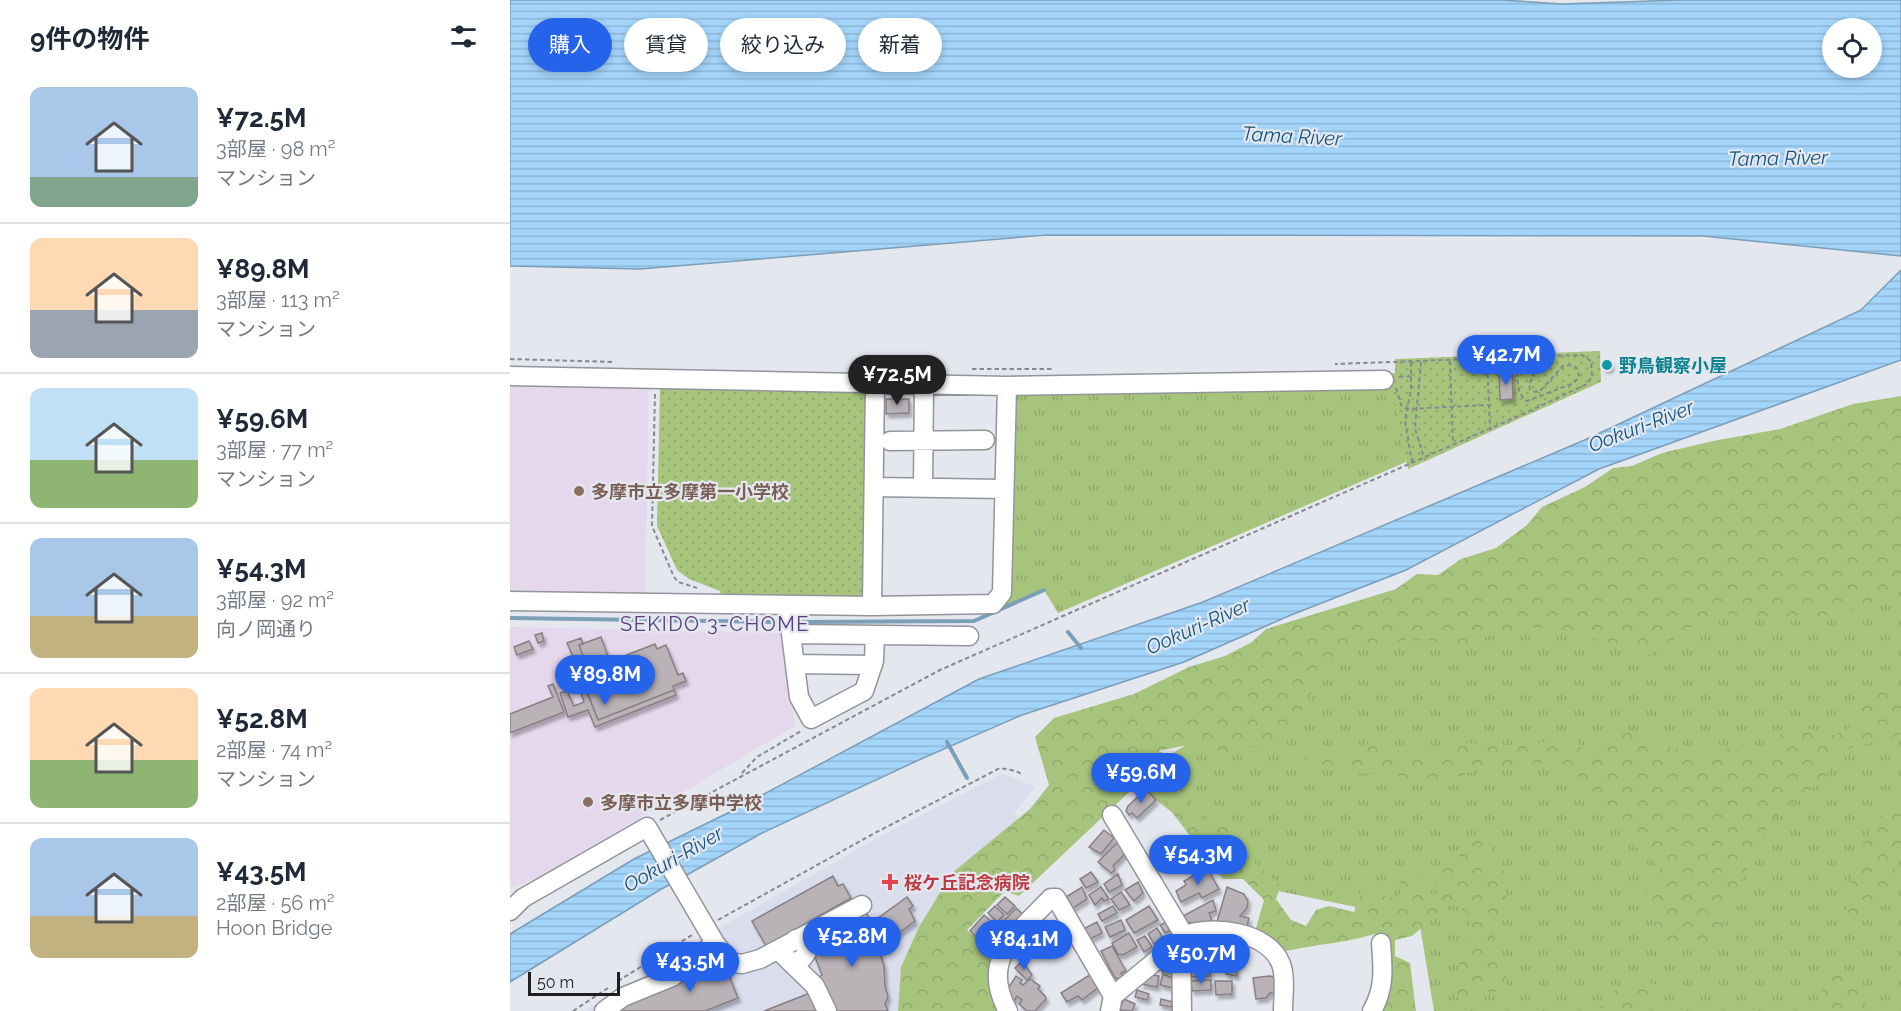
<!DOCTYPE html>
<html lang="ja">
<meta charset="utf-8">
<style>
body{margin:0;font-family:Raleway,"Noto Sans JP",sans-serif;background:#f6f6f7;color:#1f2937;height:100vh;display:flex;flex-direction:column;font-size:22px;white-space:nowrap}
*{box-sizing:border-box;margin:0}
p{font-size:20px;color:#747a83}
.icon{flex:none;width:33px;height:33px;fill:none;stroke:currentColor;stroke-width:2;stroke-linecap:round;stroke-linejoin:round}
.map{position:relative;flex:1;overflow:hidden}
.panel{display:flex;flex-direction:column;background:#fff;width:510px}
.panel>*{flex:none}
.banner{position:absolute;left:18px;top:18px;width:570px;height:54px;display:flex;gap:12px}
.tools{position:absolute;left:1312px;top:18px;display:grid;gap:12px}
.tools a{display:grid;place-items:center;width:60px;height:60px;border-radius:50%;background:#fff;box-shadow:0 3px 9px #0003;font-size:30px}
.scale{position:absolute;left:18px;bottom:15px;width:92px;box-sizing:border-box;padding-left:6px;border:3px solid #1f1f22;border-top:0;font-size:16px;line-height:21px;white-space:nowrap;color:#1f1f22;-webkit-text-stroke:4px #e5e7ef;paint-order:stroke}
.price{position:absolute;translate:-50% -51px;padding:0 14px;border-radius:21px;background:#2563eb;color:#fff;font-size:20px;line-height:39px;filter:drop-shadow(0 2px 3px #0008)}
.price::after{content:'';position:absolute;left:50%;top:36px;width:18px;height:14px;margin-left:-9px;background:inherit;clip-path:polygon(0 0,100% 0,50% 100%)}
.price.current{background:#222;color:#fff}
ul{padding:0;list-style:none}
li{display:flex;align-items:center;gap:18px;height:150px;padding:0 30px}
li+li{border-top:2px solid #e0e1e3}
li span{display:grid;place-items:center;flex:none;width:168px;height:120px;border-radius:12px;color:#555}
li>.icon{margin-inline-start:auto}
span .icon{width:72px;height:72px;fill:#fffc;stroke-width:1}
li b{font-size:26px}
h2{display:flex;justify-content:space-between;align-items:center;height:72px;padding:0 30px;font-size:26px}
.pill{padding:0 21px;border-radius:27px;background:#fff;box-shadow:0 3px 9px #0003;font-size:21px;line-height:54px}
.pill.current{background:#2563eb;color:#fff}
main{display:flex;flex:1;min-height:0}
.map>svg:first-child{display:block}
</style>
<main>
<section class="panel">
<h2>9件の物件<svg class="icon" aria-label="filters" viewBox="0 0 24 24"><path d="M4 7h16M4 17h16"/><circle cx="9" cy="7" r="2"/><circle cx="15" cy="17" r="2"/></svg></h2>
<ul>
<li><span style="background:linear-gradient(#a9c7e8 75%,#7fa58c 0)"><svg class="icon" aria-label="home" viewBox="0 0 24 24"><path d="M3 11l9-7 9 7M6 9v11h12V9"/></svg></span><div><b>¥72.5M</b><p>3部屋 · 98 m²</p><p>マンション</p></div></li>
<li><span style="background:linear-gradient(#ffd9b3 60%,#9aa5b1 0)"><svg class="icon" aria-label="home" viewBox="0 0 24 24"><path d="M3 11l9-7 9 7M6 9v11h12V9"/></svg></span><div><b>¥89.8M</b><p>3部屋 · 113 m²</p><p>マンション</p></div></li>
<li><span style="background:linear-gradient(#bfe0f5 60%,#8fb573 0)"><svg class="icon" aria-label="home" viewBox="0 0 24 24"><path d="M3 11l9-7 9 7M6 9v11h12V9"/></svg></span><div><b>¥59.6M</b><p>3部屋 · 77 m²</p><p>マンション</p></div></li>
<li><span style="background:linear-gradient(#a9c7e8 65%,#c2b280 0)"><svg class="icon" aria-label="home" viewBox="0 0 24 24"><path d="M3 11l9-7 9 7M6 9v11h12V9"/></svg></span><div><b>¥54.3M</b><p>3部屋 · 92 m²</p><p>向ノ岡通り</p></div></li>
<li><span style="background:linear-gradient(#ffd9b3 60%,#8fb573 0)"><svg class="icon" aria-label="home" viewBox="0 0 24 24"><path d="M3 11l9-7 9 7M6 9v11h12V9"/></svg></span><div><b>¥52.8M</b><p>2部屋 · 74 m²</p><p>マンション</p></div></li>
<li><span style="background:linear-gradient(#a9c7e8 65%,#c2b280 0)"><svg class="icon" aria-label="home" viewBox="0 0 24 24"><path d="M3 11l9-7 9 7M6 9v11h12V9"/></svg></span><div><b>¥43.5M</b><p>2部屋 · 56 m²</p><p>Hoon Bridge</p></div></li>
</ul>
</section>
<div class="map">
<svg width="1391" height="1011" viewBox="0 0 1391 1011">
<defs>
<pattern id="grass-tufts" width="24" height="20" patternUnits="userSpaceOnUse" patternTransform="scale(1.5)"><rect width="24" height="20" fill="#a7c47c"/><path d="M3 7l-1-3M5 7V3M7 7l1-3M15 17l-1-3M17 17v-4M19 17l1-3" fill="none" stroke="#8fa86b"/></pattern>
<pattern id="forest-crowns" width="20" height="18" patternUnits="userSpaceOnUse" patternTransform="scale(1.5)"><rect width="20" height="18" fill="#a7c47c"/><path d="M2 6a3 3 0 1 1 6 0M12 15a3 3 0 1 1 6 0" fill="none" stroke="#8fa86b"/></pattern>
<pattern id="park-dots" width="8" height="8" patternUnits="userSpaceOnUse" patternTransform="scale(1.5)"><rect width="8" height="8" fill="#a7c47c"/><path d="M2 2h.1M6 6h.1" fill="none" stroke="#8fa86b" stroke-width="1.8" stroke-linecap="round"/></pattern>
<pattern id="water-rules" width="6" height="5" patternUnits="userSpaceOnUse" patternTransform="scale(1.5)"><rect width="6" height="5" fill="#a3d4fa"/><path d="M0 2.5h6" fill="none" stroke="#8cb6d6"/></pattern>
<filter id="shadow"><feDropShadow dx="2.5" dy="4" stdDeviation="1.5" flood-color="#0004"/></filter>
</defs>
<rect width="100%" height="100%" fill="#e5e7ef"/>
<path fill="#d9ddec" d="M492 774 525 787 504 813 519 830 406 1011H75L213 926 365 839Z"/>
<path fill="#e5d8ec" d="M0 383 139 386 135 598 0 596Z
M0 627 275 633 285 726 28 878 0 888Z"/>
<path fill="url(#grass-tufts)" d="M875 384 887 408 896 462 548 613 534 590 486 611 502 400 507 391Z
M1391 424V1011H924L909 920 763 890 620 780 841 641Z"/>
<path fill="url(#forest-crowns)" d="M1391 396V592L1335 612 1296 619 1214 614 1178 628 1141 655 1057 631 1016 626 978 636 950 649 908 638 851 649 812 667 797 705 763 740 712 757 702 740 648 751 656 754C671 782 676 804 702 824H716L721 832 722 844 735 848 740 859 771 885 766 899 781 920 796 926 806 910 819 906 844 912 850 892 857 888C869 895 877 901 890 894L889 876 912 875 920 894 929 893 926 883 931 863 948 860 952 849 968 840 983 847 974 861V869L997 871C995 891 998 906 987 924L989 926 975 955 984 962 997 966V986L983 993 970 989 957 998 944 996 951 951 956 944 960 924 950 906 938 905 902 936 885 940V956L900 963 906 1011H866L873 942 868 933C838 943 807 944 776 951L760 937 745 932 754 900 733 879H713L635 777 509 896 495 891 457 930 484 954 492 1011H388L391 967 409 927 442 873 520 809 539 785 525 737 544 718 624 694 679 667 715 656 742 642 756 629 886 589 907 574 928 575 951 559 986 548 1017 525 1032 507 1075 487 1103 468 1122 466 1152 453 1203 441 1270 429 1343 404Z
M1391 689V733L1381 739 1349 745 1321 755 1317 777 1269 812 1249 840 1206 940 1176 948 1149 940 1145 922 1154 913 1138 905 1137 890 1157 884 1148 866 1114 836 1105 817 1078 786 1052 763 1016 764 967 770 924 785 886 776 802 769 795 756 811 752 837 754 860 742 892 751 925 752 950 742 989 746 1066 740 1081 760 1098 735 1130 732 1156 747 1186 752 1221 749 1256 758 1264 737 1287 726 1325 735 1348 724 1352 705 1370 693Z
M1391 800V848L1383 875 1362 917 1335 929C1337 883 1349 827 1391 800Z
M1319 961 1338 972 1359 1011H1307Z
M1127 978 1147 985 1146 1000 1134 1011H1089L1096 996Z"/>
<path fill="url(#park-dots)" d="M1090 351 1091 382 898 469 890 436 887 409 876 390 874 374 885 373V359Z
M150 388 359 393 356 594 350 599 212 600 210 591 179 579 167 570 147 526Z"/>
<path fill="url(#water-rules)" stroke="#7b9eb9" stroke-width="1.5" fill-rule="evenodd" d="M0 0H992L1052 4 1170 0H1391V256L1193 236 537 235 130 269 0 266ZM1362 28V68H1323V28Z
M1391 270V360L1089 469 896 570 781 615 674 662 512 715 411 759 252 833 148 891 0 982V934L124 859 230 807 469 679 693 602 1077 439 1351 310Z"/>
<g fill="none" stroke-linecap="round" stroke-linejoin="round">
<path stroke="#7b9eb9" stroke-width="4" d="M0 618 275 622
M286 622 464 621 534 590
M558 632 571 648
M437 742 457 778"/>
</g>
<path fill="#b9b2b7" stroke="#867f84" stroke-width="1.5" filter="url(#shadow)" d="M1092.5 365a4.5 4.5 0 1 1 9 0a4.5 4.5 0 1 1-9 0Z
M1002 371 1003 399 990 400 989 372Z
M376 399H399V413L376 414Z
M32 633 34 641 28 643 25 635Z
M91 637 100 662 78 670 69 645Z
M71 638 73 644 69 645 78 670 70 673 57 643Z
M19 641 23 649 7 655 4 647Z
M145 644 147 649 156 645 168 675 173 673 176 681 163 686 164 690 88 720 70 673Z
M72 680 88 720 164 690 166 695 85 727 78 710 58 717 50 693 57 691 64 706 74 702 69 687Z
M43 684 54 712 0 733V714L43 697 38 686Z
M636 789 646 800 627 818 622 813 619 815 616 811 618 806Z
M594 830 604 838 591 854 579 847Z
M608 842 616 853 603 866 605 870 601 873 588 862Z
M664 845 690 858 684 869 658 857Z
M697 868 709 889 692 898 689 893 671 902 666 891 676 885 674 881Z
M581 872 588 882 576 888 570 879Z
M608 874 612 885 599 892 594 884Z
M323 876 328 886 333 884 341 898 256 946 242 921Z
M628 882 633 893 624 901 615 890Z
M572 887 577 899 563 908 556 897Z
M591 887 599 899 594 901 592 898 585 905 579 895Z
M717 887 734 894 738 901 737 908 730 916 739 918 736 931 707 922Z
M611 892 620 905 609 910 601 899Z
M397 897 403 906 399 909 405 921 382 938 368 918Z
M495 897 505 906 497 914 487 905Z
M703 900 706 911 699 913 702 921 682 926 680 922 676 925 671 917Z
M485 906 494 915 487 922 478 913Z
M603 906 607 913 592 921 588 914Z
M639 906 648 920 624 933 616 920Z
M506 908 515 916 499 931 492 923Z
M357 913 374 966 375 986 378 997 375 1004 378 1011H322L309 977 312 975 300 944 324 936 322 927Z
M474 915 497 935 490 943 475 930 468 938 460 931Z
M611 920 615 930 600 937 595 927Z
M660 920 667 933 663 935 661 930 655 933 650 925Z
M587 922 592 933 580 939 575 928Z
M647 928 653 938 644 944 638 934Z
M619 933 627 947 613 955 608 954 602 943Z
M635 936 642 947 634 952 627 940Z
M694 937H709L712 958 702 960V955L691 956 689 942 695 941Z
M602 946 616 971 611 973 613 978 610 979 605 978 591 951Z
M662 958 665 961 661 965 664 968 653 972 649 966Z
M699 958 700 976 679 977V959Z
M725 959 727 976 716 974 714 961Z
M213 961 228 998 195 1011H106L115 1004 180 979 178 975Z
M512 961 522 975 517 980 505 968Z
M640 974 649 976 647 987 631 984Z
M653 974 665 979 663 988 650 985Z
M506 976 512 980 510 983 513 985 520 979 530 986 528 989 535 996 536 999 525 1011H517L509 1004 512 1000 507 996 504 1001 495 993Z
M578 976H583L589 987 572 1000 568 996 557 1002 551 993Z
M759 976 766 977 768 992 760 993 756 998 746 999 743 978Z
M701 980V990L682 991 681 981Z
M705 981H722V994L706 995Z
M627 990 639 994 637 1000 625 997Z
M300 993 307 1011H254Z
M614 999 625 1004 622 1011 609 1010Z
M651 999 663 1002 661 1007 650 1005Z"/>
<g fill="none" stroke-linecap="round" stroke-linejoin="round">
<g stroke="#92949b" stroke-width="21">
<path id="minor" d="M0 376 497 386 874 380
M380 441 475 440
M364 487 494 489
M413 488 414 384
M0 601 362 606 483 604 492 593 497 386
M278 606 281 634 459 636
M362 606 365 384
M281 634 289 697 301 719 354 691 364 661 365 635
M285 664 363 665
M602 815 674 935
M0 911 13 898 137 827 205 943 220 962 232 964 250 959 352 905
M674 935C703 925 758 931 771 964 776 977 773 997 773 1011
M268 950 305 986 317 1011
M282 963 292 959 297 952 295 943 286 939
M603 996 671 940
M94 1011 113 997 162 977 205 943
M498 1011C469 959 507 934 541 898H546L603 996 600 1011
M672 1011 671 940 674 935
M862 1011C875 988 873 969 871 943"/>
</g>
<path stroke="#87898e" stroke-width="2" stroke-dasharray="4.5 3" stroke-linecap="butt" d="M0 359 105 362
M977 359 980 428
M940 361 943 445
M901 362V390L895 420 902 463
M911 362 905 428 914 458
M1012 365H1019L1024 376 1019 384 1020 389 1025 392 1031 390 1053 366 1062 365 1067 368 1069 376 1064 383 1017 401C1006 393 1008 382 1008 369Z
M462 369H543
M889 377 901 376
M886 388 891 405 897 409 979 405
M145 394 142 526 164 577 168 582 187 588
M232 773 247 757 291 731
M150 820 430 670 1013 414 1077 384 1082 377 1081 361 1072 355 825 364
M208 920 363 834 490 768 506 771 513 775
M108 981 182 935
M63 1011 98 988"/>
<use href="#minor" stroke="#fff" stroke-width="18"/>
</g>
<circle fill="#0f9aa8" stroke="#e5e7ef" stroke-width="2" cx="1097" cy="365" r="6"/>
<g fill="#8d6e63" stroke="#e5e7ef" stroke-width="2">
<circle cx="69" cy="491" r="6"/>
<circle cx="78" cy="802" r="6"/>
</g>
<path fill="#e0444e" stroke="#e5e7ef" stroke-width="2" d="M377 873h6v6h6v6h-6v6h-6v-6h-6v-6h6z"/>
<g text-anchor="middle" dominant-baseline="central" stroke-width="4.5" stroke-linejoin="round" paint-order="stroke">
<g font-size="18" font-weight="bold" fill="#0d838f" stroke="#e5e7ef" text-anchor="start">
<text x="1109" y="365">野鳥観察小屋</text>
</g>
<g font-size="18" font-weight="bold" fill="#785e54" stroke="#e5e7ef" text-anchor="start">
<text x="81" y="491">多摩市立多摩第一小学校</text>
<text x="90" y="802">多摩市立多摩中学校</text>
</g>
<g font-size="18" font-weight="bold" fill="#be3a42" stroke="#e5e7ef" text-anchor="start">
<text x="394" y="882">桜ケ丘記念病院</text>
</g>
<g font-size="20" font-style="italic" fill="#14567e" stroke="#e5e7ef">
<text transform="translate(782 136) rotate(3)">Tama River</text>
<text transform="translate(1268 158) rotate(-1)">Tama River</text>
<text transform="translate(1131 426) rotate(-21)">Ookuri-River</text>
<text transform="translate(688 626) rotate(-24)">Ookuri-River</text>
<text transform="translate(163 859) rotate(-30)">Ookuri-River</text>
</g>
<g font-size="20" letter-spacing="1.5" fill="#573e7a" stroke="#e5e7ef">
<text x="205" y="624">SEKIDO 3-CHOME</text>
</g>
</g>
</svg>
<div class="tools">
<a><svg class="icon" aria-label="locate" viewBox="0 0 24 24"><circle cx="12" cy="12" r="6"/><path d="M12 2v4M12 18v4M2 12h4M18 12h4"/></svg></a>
</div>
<div class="scale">50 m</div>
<b class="price" style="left:996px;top:386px">¥42.7M</b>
<b class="price current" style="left:387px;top:406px">¥72.5M</b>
<b class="price" style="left:95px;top:706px">¥89.8M</b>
<b class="price" style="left:631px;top:804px">¥59.6M</b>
<b class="price" style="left:688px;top:886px">¥54.3M</b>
<b class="price" style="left:342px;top:968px">¥52.8M</b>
<b class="price" style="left:514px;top:971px">¥84.1M</b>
<b class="price" style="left:691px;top:985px">¥50.7M</b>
<b class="price" style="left:180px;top:993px">¥43.5M</b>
<div class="banner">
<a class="pill current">購入</a>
<a class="pill">賃貸</a>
<a class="pill">絞り込み</a>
<a class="pill">新着</a>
</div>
</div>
</main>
